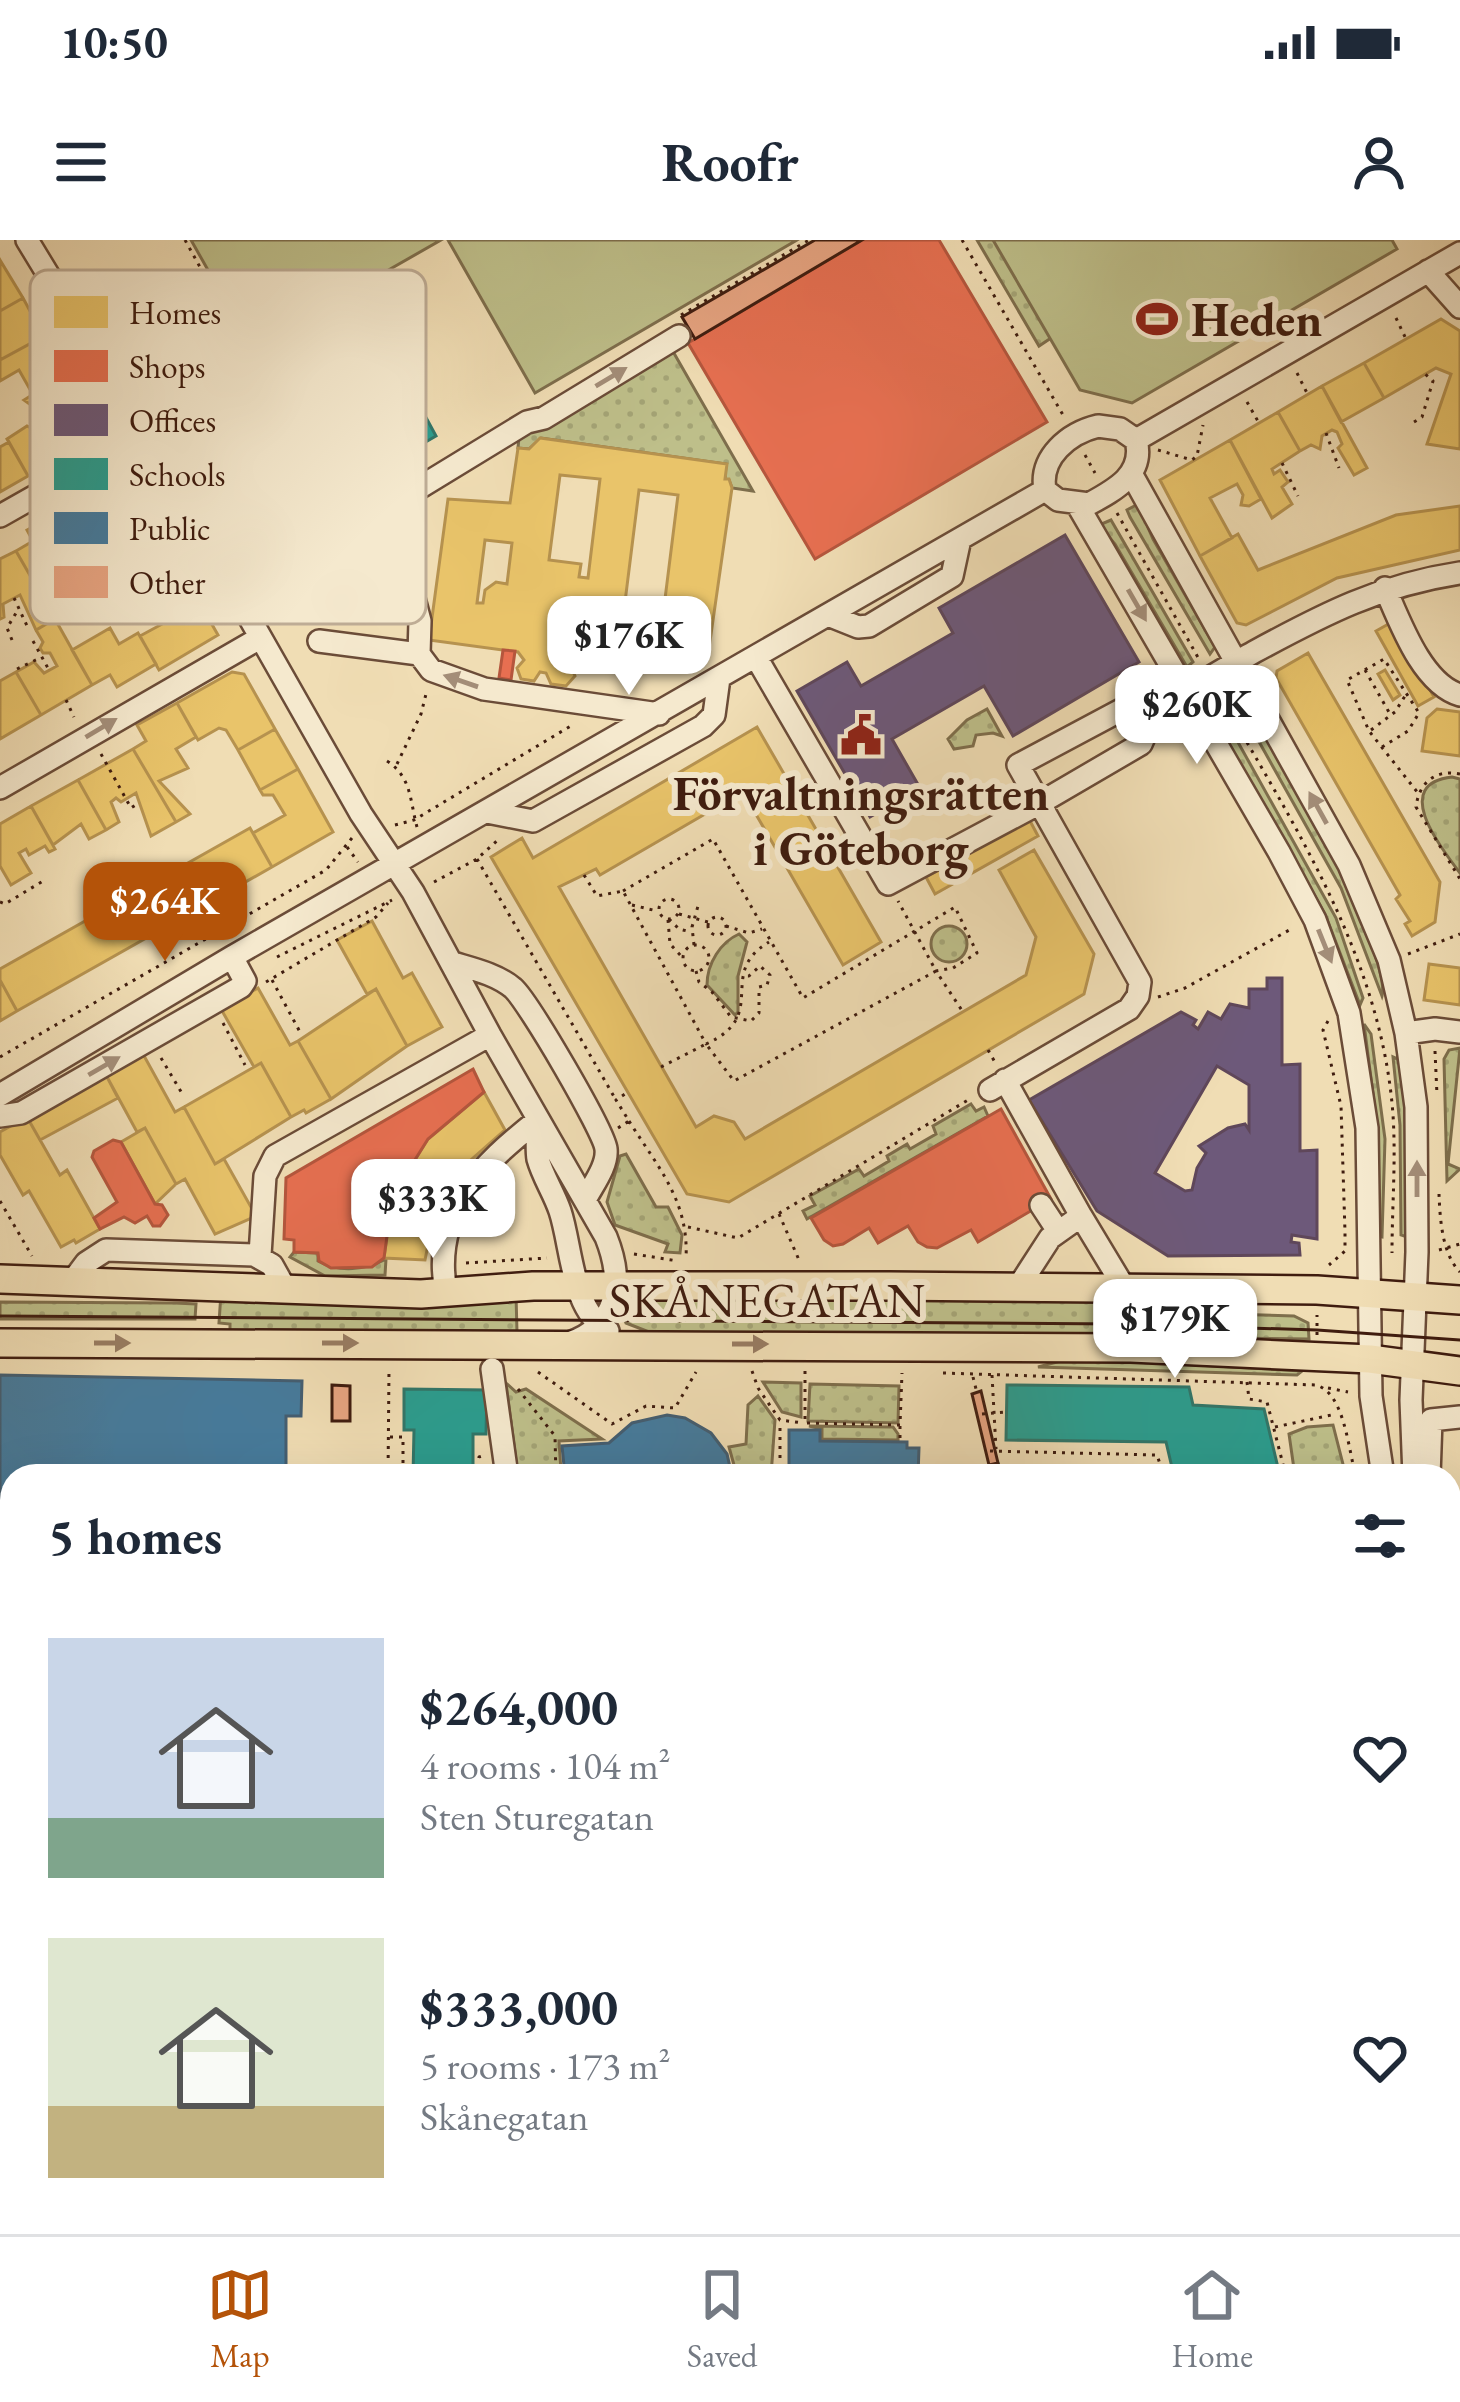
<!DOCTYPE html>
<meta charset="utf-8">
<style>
body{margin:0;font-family:"EB Garamond",serif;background:#f6f6f7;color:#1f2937;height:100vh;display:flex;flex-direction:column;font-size:45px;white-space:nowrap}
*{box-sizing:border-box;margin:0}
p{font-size:39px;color:#747a83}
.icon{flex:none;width:66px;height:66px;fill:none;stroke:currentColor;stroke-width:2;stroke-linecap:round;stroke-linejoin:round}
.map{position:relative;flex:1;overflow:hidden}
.side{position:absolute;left:0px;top:1224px;width:1461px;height:771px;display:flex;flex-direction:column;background:#fff;border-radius:36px 36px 0 0;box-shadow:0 12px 48px #0002}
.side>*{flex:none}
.price{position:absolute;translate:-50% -102px;padding:0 27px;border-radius:24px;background:#fff;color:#222;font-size:39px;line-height:78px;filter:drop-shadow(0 3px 6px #0008)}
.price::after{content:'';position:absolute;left:50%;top:72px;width:36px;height:27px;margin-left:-18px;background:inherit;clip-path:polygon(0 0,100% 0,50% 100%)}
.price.current{background:#b45309;color:#fff}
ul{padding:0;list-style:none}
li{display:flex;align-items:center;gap:36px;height:300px;padding:0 48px}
li span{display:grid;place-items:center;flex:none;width:336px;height:240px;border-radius:0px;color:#555}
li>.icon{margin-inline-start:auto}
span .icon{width:144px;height:144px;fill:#fffc;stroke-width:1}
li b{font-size:51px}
h2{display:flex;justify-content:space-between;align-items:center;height:144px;padding:0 48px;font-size:51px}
.status{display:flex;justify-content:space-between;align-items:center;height:84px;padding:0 60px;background:#fff;direction:ltr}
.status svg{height:33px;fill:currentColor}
header{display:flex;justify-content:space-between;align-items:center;height:156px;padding:0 48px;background:#fff;font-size:54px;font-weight:700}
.tab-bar{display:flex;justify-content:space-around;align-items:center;height:168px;border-top:3px solid #e0e1e3;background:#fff;font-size:33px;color:#747a83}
.tab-bar a{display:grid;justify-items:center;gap:6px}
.tab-bar .current{color:#b45309}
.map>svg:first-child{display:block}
</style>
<div class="status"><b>10:50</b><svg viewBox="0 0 49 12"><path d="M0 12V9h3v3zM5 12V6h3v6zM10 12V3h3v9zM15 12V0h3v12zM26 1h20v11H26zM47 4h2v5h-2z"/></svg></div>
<header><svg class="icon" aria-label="menu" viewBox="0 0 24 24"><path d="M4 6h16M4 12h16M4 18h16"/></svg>Roofr<svg class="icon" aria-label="person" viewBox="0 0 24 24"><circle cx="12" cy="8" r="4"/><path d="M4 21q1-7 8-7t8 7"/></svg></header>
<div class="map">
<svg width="1460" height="1994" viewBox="0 0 1460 1994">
<defs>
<pattern id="grass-dots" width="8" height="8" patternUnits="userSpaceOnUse" patternTransform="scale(3)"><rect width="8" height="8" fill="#bebf8a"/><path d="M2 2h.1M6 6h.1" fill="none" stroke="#a4a476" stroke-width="1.8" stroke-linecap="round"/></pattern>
</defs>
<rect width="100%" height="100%" fill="#f0ddb4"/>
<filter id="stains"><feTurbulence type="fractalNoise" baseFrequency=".00167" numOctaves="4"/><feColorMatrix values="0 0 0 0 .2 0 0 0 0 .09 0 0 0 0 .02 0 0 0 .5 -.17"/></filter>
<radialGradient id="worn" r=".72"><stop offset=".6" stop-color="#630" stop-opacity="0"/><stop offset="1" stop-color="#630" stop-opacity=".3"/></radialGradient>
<path fill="url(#grass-dots)" stroke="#7e6e4c" stroke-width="3" d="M977 0H999L1054 96 1039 106Z
M671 108 753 251 732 248 729 240 725 239 726 224 541 198 529 209 518 208 519 197Z
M1138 264 1153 299 1215 407 1210 414 1130 277 1127 270Z
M1111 280 1193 422 1187 427 1115 304 1099 285Z
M1235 448C1267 480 1393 717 1382 756L1341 648 1230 450Z
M1215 461 1336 678 1363 758 1360 765 1325 674 1209 470V463Z
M987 469 1002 496 993 493 976 495 973 506 954 509 948 499 967 480Z
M1452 537 1460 539V633C1441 608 1390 544 1452 537Z
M931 704a18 18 0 1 1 36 0a18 18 0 1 1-36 0Z
M739 694 747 702 738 736V772L735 775 707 745C707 723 721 702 739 694Z
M1364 784 1371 794 1385 899 1382 997 1377 996 1376 877Z
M1460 808 1448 924 1460 929 1447 941 1444 819 1449 810Z
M1393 817 1400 820 1408 882 1407 997 1401 995 1400 885Z
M971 864 976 871 984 867 988 876 807 979 803 971 815 965 810 956 859 929 864 936 889 921 887 916 907 904 910 909 936 894 933 886Z
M626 914 656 967H668L682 995 680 1013 665 1012 668 1004 615 985 607 962 620 916Z
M294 1012 318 1013V1021C339 1033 366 1030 386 1019L385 1035 325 1036 290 1017Z
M221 1053 516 1055 517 1092 230 1096V1084L219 1083Z
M622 1057 1192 1060V1073L1294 1076 1308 1083 1309 1099 649 1092 626 1083 620 1066Z
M0 1062 175 1063 196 1064 195 1079H0Z
M1072 1118 1302 1131 1297 1135 1038 1127Z
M763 1142 801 1143V1177L782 1172Z
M506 1143 516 1152 526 1149 602 1199 559 1201 561 1231 554 1232 553 1236H518Z
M810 1144 899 1146 898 1183 808 1181Z
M758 1156 775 1180 771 1236H737L729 1207 746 1204 748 1165Z
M1333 1185 1346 1236H1295L1289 1194 1307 1187Z
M809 1186 893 1187 898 1194V1200L822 1199V1189Z"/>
<path fill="#bebf8a" stroke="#7e6e4c" stroke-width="3" d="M191 0H441L252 108Z
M448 0H797L535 153Z
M993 0H1392L1397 9 1132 163 1080 150Z
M131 1983H1231L1224 1994H131Z"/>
<path fill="#e9c46a" stroke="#b6924f" stroke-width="3" fill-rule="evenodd" d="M0 20 23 58 0 71Z
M23 58 30 71 34 68 46 95 0 120V71Z
M1441 79 1460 91V209L1427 204 1451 134 1436 128 1384 158 1364 123Z
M46 95 67 133 32 153 19 130 0 141V120Z
M1364 123 1384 158 1341 182 1322 146Z
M67 133 99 189 96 198 28 236 7 199 27 186 37 191 43 188 45 176 37 162 31 165 24 160Z
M1322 146 1367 228 1354 235 1338 208 1342 204 1337 192 1332 190 1322 196 1320 209 1311 205 1300 211 1278 172Z
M1278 172 1300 211 1272 229 1274 234 1280 230 1288 242 1282 247 1292 264 1272 278 1230 200Z
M540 198 727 224 725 239H729L732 248 708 415 586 401 585 410 561 407 559 421 569 422 575 436 566 446 551 444 546 433 540 432 534 441 521 439 517 428 524 420 518 412 429 400 448 259 510 263 518 208 529 209ZM560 235 600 239 588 338 579 337 581 324 549 320ZM639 250 678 255 664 367 625 362ZM485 300 512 303 507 344 496 342 485 350 483 363H477Z
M1230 200 1261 259 1249 266 1241 265 1243 255 1237 244 1210 258 1232 298 1200 316 1160 240Z
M9 202 28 236 0 252V207Z
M126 234 218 395 159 430 140 396 164 383 109 286 83 300 65 269Z
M1460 266V310L1337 338 1246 385 1237 383 1200 316 1238 294 1258 330 1396 275Z
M65 269 80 296 68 304 72 314 62 315 70 330 68 333 50 341 59 344 73 369 55 379 16 311 33 301 27 290Z
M16 311 55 379 36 390 20 355 3 364 4 377 0 379V319Z
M55 379 92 445 41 475 16 432 34 422 44 433 57 426 50 413H43L40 408 43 402 36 390Z
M1392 382 1434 457 1418 466 1376 391Z
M110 388 119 404 138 393 156 424 117 447 110 435 92 445 72 410Z
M1308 413 1440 642 1435 682 1412 696 1405 684 1410 681 1396 659 1400 655 1276 438 1277 431Z
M1385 430 1400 455 1393 460 1378 434Z
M16 432 41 475 0 499V441Z
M232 432 244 434 275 489 238 510 226 490 219 488 198 500 177 463Z
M177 463 196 497 176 509 188 528 159 541 190 574 176 582 133 509 146 501 137 485Z
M1437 469 1460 472V516L1422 511 1427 478Z
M757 487 881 702 843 725 743 552 600 635 596 629 559 647 696 887 714 876 734 882 745 899 1026 735 1036 697 999 630 1034 610 1094 714 1084 754 729 962 687 954 491 617 522 598 533 618Z
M275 489 298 529 260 550 238 510Z
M133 509 176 582 151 596 136 553 121 562 116 558 111 562 119 582 106 590 78 540Z
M298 529 333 592 272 627 253 593 285 575 273 555H263L260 550Z
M78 540 106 590 89 599 81 584 53 605 31 566Z
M31 566 55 609 49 612 45 606 29 615 26 609 19 613 31 633 11 645 0 626V584Z
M1029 579 1038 596 935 654 926 637Z
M250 588 272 627 17 771 0 740V729Z
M372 681 403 738 412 733 442 787 407 806 376 749 367 754 337 700Z
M1429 724 1460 728V765L1424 760Z
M0 740 17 771 0 781Z
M258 748 290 805 298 801 331 859 306 873 304 870 291 877 261 823 254 827 221 769Z
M376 749 407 806 331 859 298 801Z
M143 814 175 872 184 867 215 924 224 919 256 976 215 994 185 939 176 944 145 888 137 892 106 835Z
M261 823 291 877 215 924 184 867Z
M106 835 118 858 40 900 27 877Z
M484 852 505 890 455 934 436 965 425 1020 384 1018 390 974 403 939 428 899Z
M27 877 60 935 67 930 100 989 76 1003 74 1000 61 1007 29 951 23 955 0 915V892Z
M145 888 176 944 155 964 121 902Z"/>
<path fill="#e76f51" stroke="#b5563d" stroke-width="3" d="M862 0H939L1047 182 815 319 688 103Z
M503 410 515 411 511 440 499 438Z
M473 829 484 852 428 899 403 939 390 974 384 1018 372 1027 331 1028 319 1021 318 1013 294 1012V1000L284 999 286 938Z
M1001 869 1051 959 978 1002 971 990 937 1008 927 1007 918 1002 908 986 878 1003 869 988 843 1004 833 1006 824 1000 811 978Z
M113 900 121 902 155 964 162 965 168 975 160 986H153L147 976 135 983 124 977 100 989 94 978 117 962 92 917 94 911Z"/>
<path fill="#6d597a" stroke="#5f475a" stroke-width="3" fill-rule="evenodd" d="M1065 295 1139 422 1013 496 984 446 892 499 920 548 870 577 797 451 847 422 861 446 953 393 939 368Z
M1267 738H1282V825L1300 824V911L1317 910V999L1292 995 1291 1002 1299 1003 1300 1015 1168 1016 1097 971 1029 860 1181 772 1196 780 1193 785 1198 789 1208 772 1221 779 1230 764 1249 768V749H1267ZM1217 826 1249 845V890L1245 884 1228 888 1199 906 1206 913 1197 928 1192 950 1185 951 1155 933Z"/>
<path fill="#2a9d8f" stroke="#307669" stroke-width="3" d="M423 172 436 196 343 250 329 226Z
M1007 1145 1189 1147 1193 1165 1264 1169 1280 1236H1174L1166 1202 1006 1200Z
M404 1149 487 1150 486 1194H473V1236H413L414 1190H404Z
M998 1223 1000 1229 1077 1230 1078 1236H951L949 1228H990Z
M12 1605V1634L0 1636V1607Z"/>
<path fill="#457b9d" stroke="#435e72" stroke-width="3" d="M0 1135 302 1141 301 1176H286V1236H12V1358H0Z
M667 1175 685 1178 711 1193 727 1214 732 1236H556H565L562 1206 609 1203 632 1183Z
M789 1190H820V1201L907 1202V1208H919L918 1236H785V1228H789Z"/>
<path fill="#e7a481" stroke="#3f1c0f" stroke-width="3" d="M815 0H862L695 99 682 77Z
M332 1145 350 1146V1181H332Z
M981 1151 998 1223 989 1225 972 1154Z"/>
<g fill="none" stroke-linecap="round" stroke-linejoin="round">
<g stroke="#6b4c38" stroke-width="26">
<path id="minor" d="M27 0 145 194 361 574 413 652 490 795 606 997C624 1042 619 1086 569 1103
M1428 31 1460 67
M1098 186 1120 189 1136 200C1145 234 1115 250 1089 264L1058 260 1045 250C1039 217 1069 193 1098 186Z
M1136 200 1460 13
M1132 235 1349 625 1389 720 1406 793 1416 867 1417 1012 1411 1160 1414 1236
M295 257 350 357
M1077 264 1279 612 1315 680 1349 773 1367 888 1371 1156 1383 1236
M0 276 145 194
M1385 348C1400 382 1422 444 1460 455
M235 355 320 306 349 295 373 276 527 182 544 178 679 96
M828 375 858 387 869 386 952 336 960 299
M319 401 419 414 420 381 412 351
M419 414 431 430 484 449 659 474
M756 417 888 644 1040 563 1141 504 1153 476
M0 548 258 399
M487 572 533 581 703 486 714 475 719 438
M453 723C473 729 496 734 513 748 528 761 604 891 606 909 608 926 592 946 585 960
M1406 793 1435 789 1460 792
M1005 840 1081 976
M990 850 1129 769 1138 756 1140 742 1018 525 1123 469 1153 476C1185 451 1219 432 1254 412 1324 374 1380 345 1460 333
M0 855 232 717 1045 250
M0 876 21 873 241 747 245 741 232 717
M538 881C538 893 536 907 538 919 543 937 554 953 560 971 572 1007 571 1069 608 1091
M1041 965 1058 991
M260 1015 265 936 275 916 490 795
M74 1039 86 1023 106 1010 254 1015 272 1025 286 1050
M1017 1049 1050 998 1081 976 1125 1049
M446 1052C431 972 481 925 538 880
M492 1129 507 1236
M1429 1236 1431 1180 1460 1177
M0 1377 12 1376
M1449 1420 1460 1495
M1449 1489 1460 1569
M1449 1594 1460 1592
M1449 1706 1460 1677
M0 1711H12
M1449 1923 1460 1928
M127 1983V1994
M1270 1983V1994
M528 1994 534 1987"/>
</g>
<g stroke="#3f1c0f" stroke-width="32">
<path id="major" d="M0 1039 421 1054 533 1046H890L1317 1050 1460 1060
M0 1103 1131 1108 1370 1119 1460 1131"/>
</g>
<path stroke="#3f1c0f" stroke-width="3" stroke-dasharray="3 6" stroke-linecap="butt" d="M185 0 339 278
M962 0 1063 175
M681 75 809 0
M1396 78 1406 99
M1297 133 1308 155
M1247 162 1259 183
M1414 182 1422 177 1433 141 1425 134
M1326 193 1339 228
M1158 210 1192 220 1197 216 1203 185
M1085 215 1095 233
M1282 223 1298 256
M1117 273 1200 421
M76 309 95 299 92 295
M359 313 395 377
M14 358 28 388
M12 400 7 388 19 368
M33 401 49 430
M17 429 40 418
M1365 430 1390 474
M1220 456C1295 586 1382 721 1393 875 1396 921 1392 967 1392 1013
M66 460 74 477
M1371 490 1395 472 1405 456
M1382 507 1408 491 1419 473 1384 419 1347 440 1369 491 1418 553
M101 514 131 568 137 564
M387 521C412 537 410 562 417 587
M397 524 421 474 427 450
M1460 534C1436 529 1419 542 1416 567L1460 639
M395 585 414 580 574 484
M347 607 358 622
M477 619 616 860
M584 635 597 656 623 651 706 804C771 775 715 734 769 702
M434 642 477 619 500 598
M623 651 713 599 803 758 955 667 977 713 953 728 936 731 963 772
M659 669a10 10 0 1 1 20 0a10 10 0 1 1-20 0Z
M0 662 5 664 43 641
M632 665 657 671
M679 674 708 682
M708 686a9 9 0 1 1 18 0a9 9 0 1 1-18 0Z
M669 679 679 689 691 692
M668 680 670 704 683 718
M726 686 749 693 762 689
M694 705 692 687 698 666
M683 718a13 13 0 1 1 26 0a13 13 0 1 1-26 0Z
M1408 714 1460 694
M277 717 392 660
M696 731 699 742 712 752 731 777 751 781 759 773V747L767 745 770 735 760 726 749 736H742
M272 740 300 792
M266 742 376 677 388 663
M1158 757 1185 748 1293 688
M1328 781 1323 790 1341 866 1345 992V1011L1329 1025
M223 783 245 825
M988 810 996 824
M1435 811 1437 855
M0 817 326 630 352 598
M161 818 183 855
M661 827 706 804 734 841 936 731 898 661
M629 881C659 929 689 961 686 1019
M618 888 629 881 616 860 628 852
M1439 954C1440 979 1442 1014 1460 1032
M0 961 32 1016
M779 974 799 1020
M688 987 738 998 968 860
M1439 1010 1460 1004
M634 1014 678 1021
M466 1023 547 1018
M1317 1095V1075
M752 1131 758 1148 780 1180 803 1183
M805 1131V1183L900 1185 902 1133
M538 1132 612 1184 646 1166 675 1168 696 1132
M943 1133 1316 1145C1345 1153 1348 1210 1356 1236
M992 1135 996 1209
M973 1137 977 1153
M1247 1142 1249 1159 1267 1162 1286 1236
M1328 1148 1348 1152
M518 1149 555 1196 556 1236
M982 1174 1007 1172
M900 1186V1202
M1275 1187 1336 1174
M390 1197H403V1236
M990 1211 1157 1215 1164 1236
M388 1236 389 1129
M478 1236 479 1217 482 1216
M780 1236V1182
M919 1236V1229L931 1228
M0 1474H12
M0 1523 12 1517
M0 1600 12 1597
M1239 1983 1241 1994
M1290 1992 1318 1994"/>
<use href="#minor" stroke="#f5e9ce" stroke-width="21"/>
<use href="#major" stroke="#f0ddb4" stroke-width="27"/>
<path stroke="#3f1c0f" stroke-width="3" d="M0 1076 1120 1084 1317 1090 1460 1100"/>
</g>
<defs><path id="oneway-solid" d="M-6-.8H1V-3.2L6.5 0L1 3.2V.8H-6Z" transform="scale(3)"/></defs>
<g fill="#a38d78">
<use href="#oneway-solid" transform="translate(611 137) rotate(-31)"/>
<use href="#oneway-solid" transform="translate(1137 365) rotate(60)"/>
<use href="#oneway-solid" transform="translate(461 441) rotate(-161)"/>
<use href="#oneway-solid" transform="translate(101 488) rotate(-31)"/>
<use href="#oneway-solid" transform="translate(1318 568) rotate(-119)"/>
<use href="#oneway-solid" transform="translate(1325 706) rotate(68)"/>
<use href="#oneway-solid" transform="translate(104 826) rotate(-30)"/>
<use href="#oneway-solid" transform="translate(1417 939) rotate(-90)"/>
</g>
<g fill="#987c62">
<use href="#oneway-solid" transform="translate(112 1103)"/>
<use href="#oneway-solid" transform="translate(340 1103)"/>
<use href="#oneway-solid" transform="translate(750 1104)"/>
</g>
<defs>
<g id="stadium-bare" transform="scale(3.24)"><path d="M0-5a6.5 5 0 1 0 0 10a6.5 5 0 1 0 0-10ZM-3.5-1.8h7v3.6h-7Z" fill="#8f2418" stroke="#f5e9ce" stroke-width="2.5" paint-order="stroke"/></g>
<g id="civic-bare" transform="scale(3.24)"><path d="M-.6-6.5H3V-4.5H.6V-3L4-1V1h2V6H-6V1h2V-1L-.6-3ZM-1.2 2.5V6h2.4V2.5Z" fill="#8f2418" stroke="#f5e9ce" stroke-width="2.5" paint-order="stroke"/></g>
</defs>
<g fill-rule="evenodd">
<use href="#stadium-bare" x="1157" y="79"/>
<use href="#civic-bare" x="861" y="495"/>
</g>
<g text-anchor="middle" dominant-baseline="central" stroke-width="12" stroke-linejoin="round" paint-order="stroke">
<g font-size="48" font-weight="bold" fill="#3f1c0f" stroke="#f5e9ce" text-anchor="start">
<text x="1191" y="79">Heden</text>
<text x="861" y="553" text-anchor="middle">Förvaltningsrätten<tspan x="861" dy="55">i Göteborg</tspan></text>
</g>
<g font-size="48" fill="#3f1c0f" stroke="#f5e9ce">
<text x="767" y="1060">SKÅNEGATAN</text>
</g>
</g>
<rect x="30" y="30" width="396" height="354" rx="18" fill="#f5e9ce" stroke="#beac95" stroke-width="3"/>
<rect x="54" y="56" width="54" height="32" fill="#e9c46a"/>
<rect x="54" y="110" width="54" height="32" fill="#e76f51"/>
<rect x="54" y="164" width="54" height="32" fill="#6d597a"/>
<rect x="54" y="218" width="54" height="32" fill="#2a9d8f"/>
<rect x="54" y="272" width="54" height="32" fill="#457b9d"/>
<rect x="54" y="326" width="54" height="32" fill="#e7a481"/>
<g font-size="33" fill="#3f1c0f">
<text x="129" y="84">Homes</text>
<text x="129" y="138">Shops</text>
<text x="129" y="192">Offices</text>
<text x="129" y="246">Schools</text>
<text x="129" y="300">Public</text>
<text x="129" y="354">Other</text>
</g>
<rect width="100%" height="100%" filter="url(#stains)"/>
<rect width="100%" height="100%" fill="url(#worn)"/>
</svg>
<b class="price" style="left:629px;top:458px">$176K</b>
<b class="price" style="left:1197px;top:527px">$260K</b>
<b class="price current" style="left:165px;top:724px">$264K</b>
<b class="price" style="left:433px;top:1021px">$333K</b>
<b class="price" style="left:1175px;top:1141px">$179K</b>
<section class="side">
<h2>5 homes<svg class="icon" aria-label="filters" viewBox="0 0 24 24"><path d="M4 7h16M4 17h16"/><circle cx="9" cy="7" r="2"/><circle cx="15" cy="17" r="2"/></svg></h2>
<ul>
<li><span style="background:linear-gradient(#c9d6e8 75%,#7fa58c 0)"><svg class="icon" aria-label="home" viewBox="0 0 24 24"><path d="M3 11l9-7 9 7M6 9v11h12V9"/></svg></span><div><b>$264,000</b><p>4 rooms · 104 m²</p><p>Sten Sturegatan</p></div><svg class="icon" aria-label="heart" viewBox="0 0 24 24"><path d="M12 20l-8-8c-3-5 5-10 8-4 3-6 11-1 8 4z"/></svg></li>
<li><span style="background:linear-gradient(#dfe7d0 70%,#c2b280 0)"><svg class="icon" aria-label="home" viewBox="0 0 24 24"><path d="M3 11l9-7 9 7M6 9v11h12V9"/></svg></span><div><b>$333,000</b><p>5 rooms · 173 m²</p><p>Skånegatan</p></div><svg class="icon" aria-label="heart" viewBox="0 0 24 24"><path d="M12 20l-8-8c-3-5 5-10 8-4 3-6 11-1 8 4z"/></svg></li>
</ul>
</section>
</div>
<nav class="tab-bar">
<a class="current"><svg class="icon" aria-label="map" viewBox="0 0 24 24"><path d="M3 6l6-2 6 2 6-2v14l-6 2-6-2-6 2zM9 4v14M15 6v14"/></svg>Map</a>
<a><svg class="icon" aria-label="saved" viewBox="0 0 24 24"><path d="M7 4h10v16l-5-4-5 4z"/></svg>Saved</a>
<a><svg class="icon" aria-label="home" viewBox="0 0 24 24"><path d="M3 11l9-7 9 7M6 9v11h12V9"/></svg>Home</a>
</nav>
